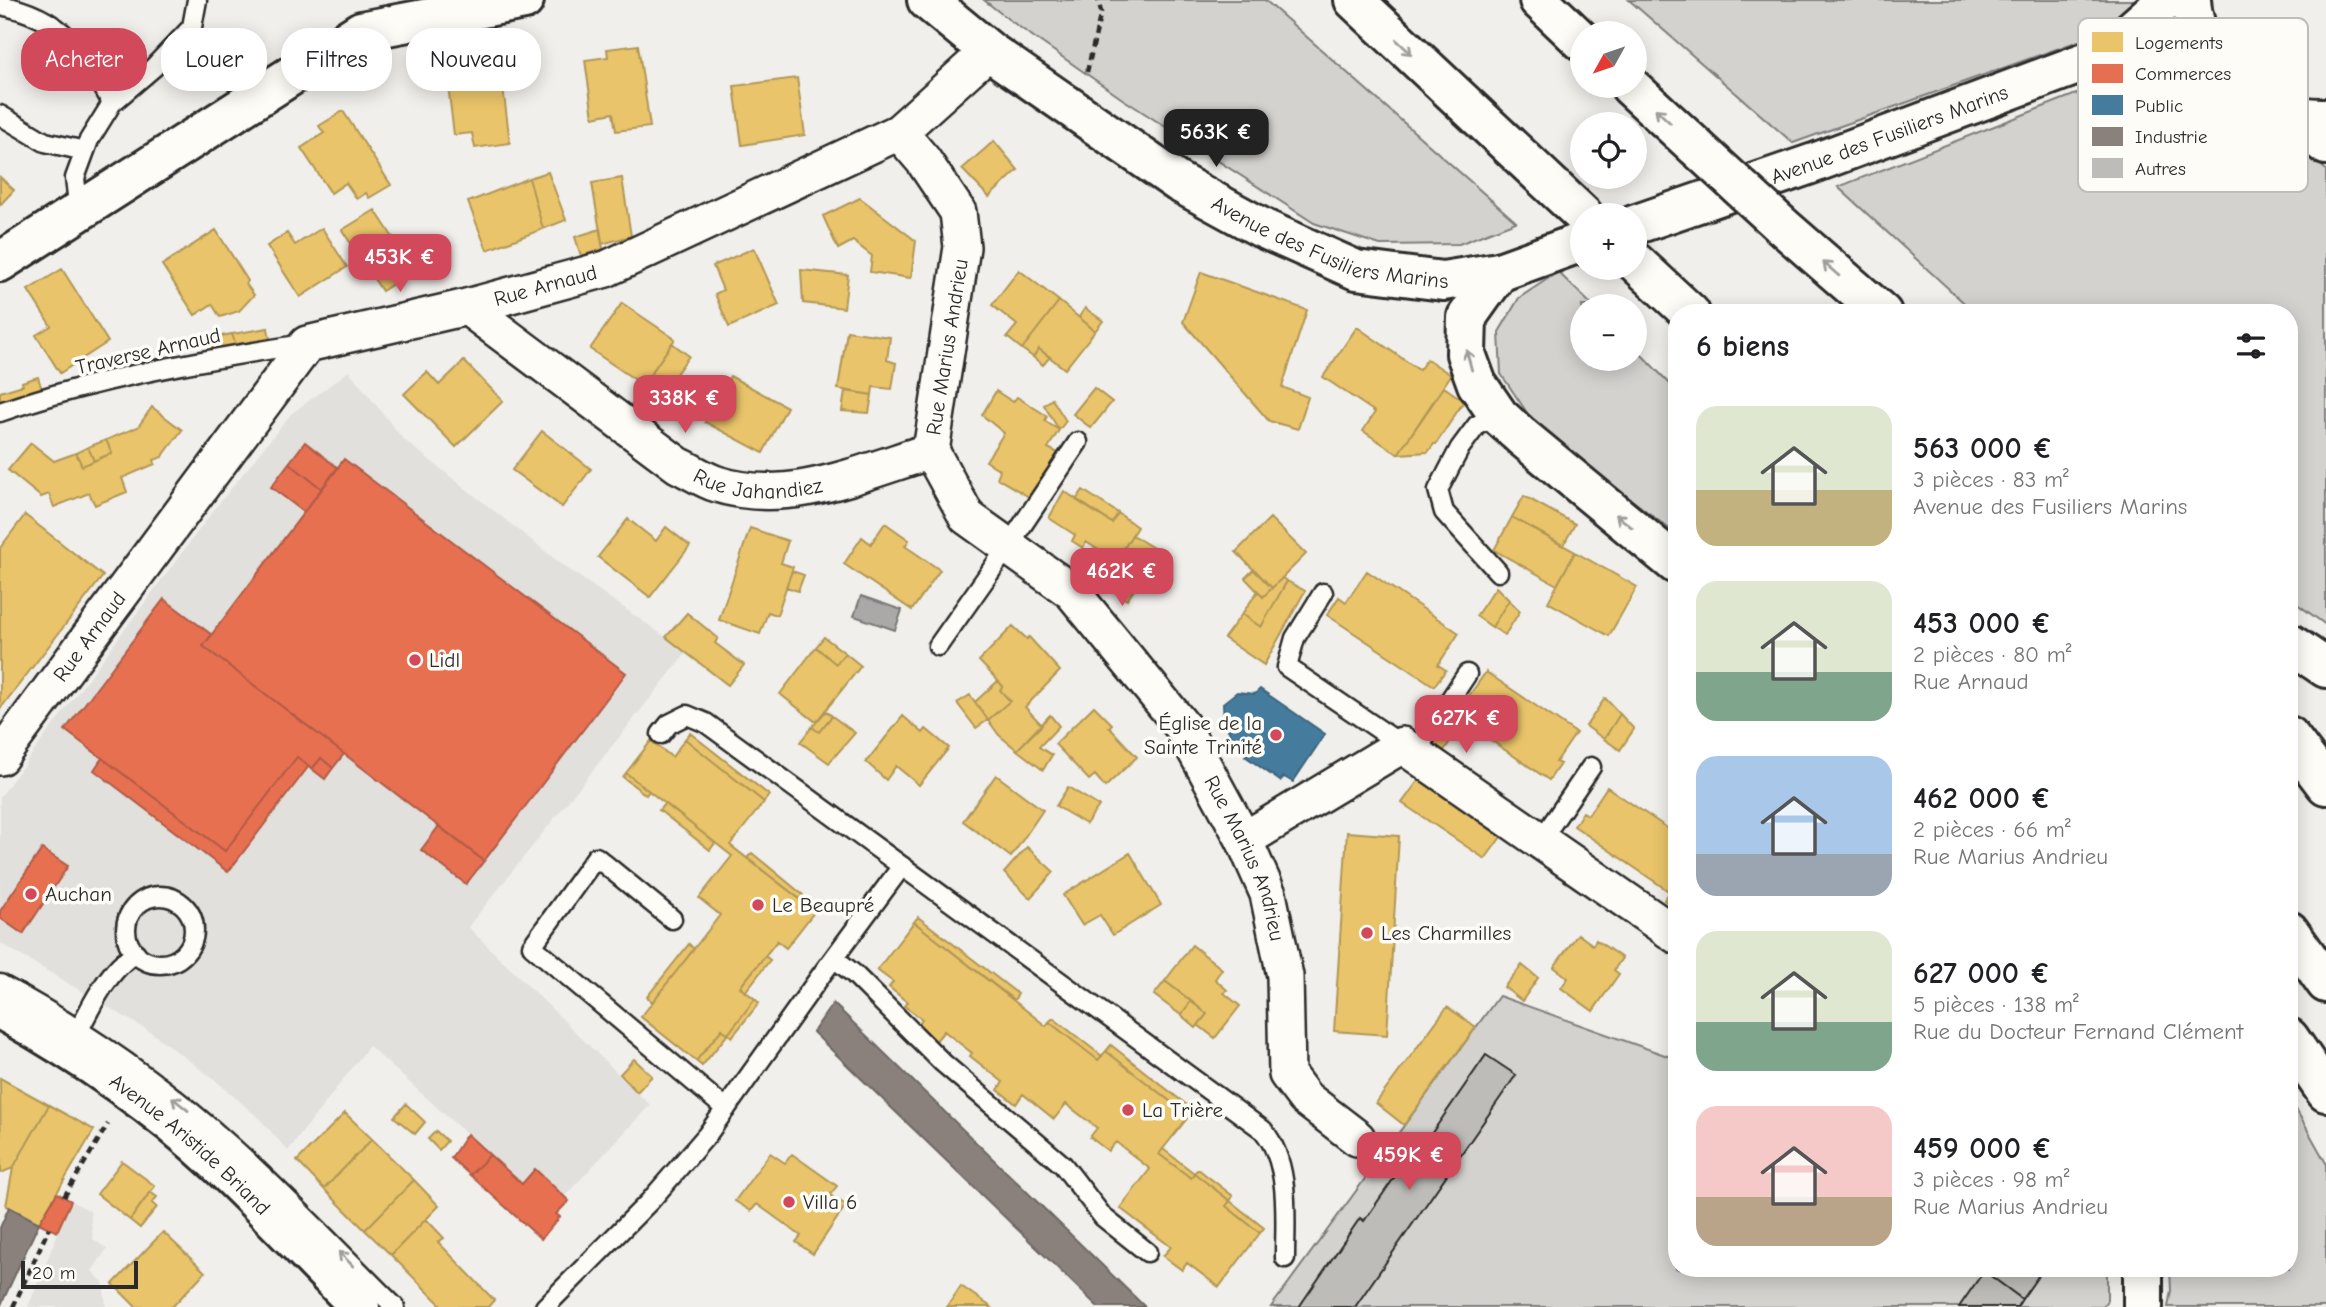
<!DOCTYPE html>
<html lang="fr">
<meta charset="utf-8">
<style>
body{margin:0;font-family:"Comic Neue",sans-serif;background:#f2f2f2;color:#202124;height:100vh;display:flex;flex-direction:column;font-size:26px;white-space:nowrap}
*{box-sizing:border-box;margin:0}
p{font-size:23px;color:#757577}
.icon{flex:none;width:38px;height:38px;fill:none;stroke:currentColor;stroke-width:2;stroke-linecap:round;stroke-linejoin:round}
.map{position:relative;flex:1;overflow:hidden}
.details{position:absolute;left:1668px;top:304px;width:630px;height:973px;display:flex;flex-direction:column;background:#fff;border-radius:28px;box-shadow:0 4px 18px #0003}
.details>*{flex:none}
.top-card{position:absolute;left:21px;top:28px;width:665px;height:63px;display:flex;gap:14px}
.needle{width:46px;rotate:230deg}
.tools{position:absolute;left:1570px;top:21px;display:grid;gap:14px}
.tools a{display:grid;place-items:center;width:77px;height:77px;border-radius:50%;background:#fff;box-shadow:0 4px 18px #0003;font-size:35px}
.scale{position:absolute;left:21px;bottom:18px;width:117px;box-sizing:border-box;padding-left:7px;border:4px solid #2b2b2b;border-top:0;font-size:19px;line-height:24px;white-space:nowrap;color:#2b2b2b;-webkit-text-stroke:5px #fdfcf7;paint-order:stroke}
.price{position:absolute;translate:-50% -60px;padding:0 16px;border-radius:14px;background:#d1495b;color:#fff;font-size:23px;line-height:46px;filter:drop-shadow(0 2px 4px #0008)}
.price::after{content:'';position:absolute;left:50%;top:42px;width:21px;height:16px;margin-left:-10px;background:inherit;clip-path:polygon(0 0,100% 0,50% 100%)}
.price.selected{background:#222;color:#fff}
ul{padding:0;list-style:none}
li{display:flex;align-items:center;gap:21px;height:175px;padding:0 28px}
li span{display:grid;place-items:center;flex:none;width:196px;height:140px;border-radius:21px;color:#555}
li>.icon{margin-inline-start:auto}
span .icon{width:84px;height:84px;fill:#fffc;stroke-width:1}
li b{font-size:30px}
h2{display:flex;justify-content:space-between;align-items:center;height:84px;padding:0 28px;font-size:30px}
.tag{padding:0 24px;border-radius:28px;background:#fff;box-shadow:0 4px 18px #0003;font-size:24px;line-height:63px}
.tag.selected{background:#d1495b;color:#fff}
.map>svg:first-child{display:block}
</style>
<div class="map">
<svg width="2326" height="1307" viewBox="0 0 2326 1307">
<rect width="100%" height="100%" fill="#f0efeb"/>
<filter id="ink" filterUnits="userSpaceOnUse"><feTurbulence type="fractalNoise" baseFrequency=".0143" numOctaves="2"/><feDisplacementMap in="SourceGraphic" scale="14" xChannelSelector="R" yChannelSelector="G"/><feConvolveMatrix kernelMatrix="1 2 1 2 8 2 1 2 1" color-interpolation-filters="sRGB"/></filter>
<g filter="url(#ink)">
<path fill="#e1e0dc" d="M349 371 404 440 564 566 687 652 468 927 650 1105 564 1197 535 1170 522 1184 369 1046 288 1151 260 1119 215 1080 152 1033 0 943V797L213 511 291 414Z
M71 1201 90 1211 93 1239 107 1249 92 1271 103 1282 106 1307H28Z"/>
<path fill="#d3d2cf" stroke="#7f7e7d" stroke-width="2" d="M984 0H1265L1516 222 1459 244 1380 245 1314 223 1121 98 1008 19Z
M1629 0H2148L2104 32 1793 143Z
M2174 67 2257 130 2310 155 2326 170V625L2289 598V313H1975L1838 187 2125 75Z
M1558 272 1593 306H1582V359H1634L1635 348 1676 390V534L1536 426 1501 374 1499 332 1519 298Z
M1499 996 1676 1059V1269H2107V1300L2103 1307H1271Z
M2289 1097 2326 1163V1307H2168L2171 1290 2170 1269H2289Z"/>
<path fill="#aaa9a7" stroke="#777775" stroke-width="2" d="M861 596 902 610 895 630 854 616Z"/>
<path fill="#e9c46a" stroke="#b09657" stroke-width="2" d="M638 45 650 127 616 131 613 113 593 117 585 60 608 57 607 49Z
M500 63 510 143 475 148 472 133 454 135 447 77 471 73V67Z
M797 78 805 135 742 145 734 86Z
M343 111 391 185 369 198 366 193 357 199 346 183 331 193 301 148 324 133 319 126Z
M994 141 1018 170 989 197 962 169Z
M548 172 566 220 543 229 529 178Z
M0 177 14 190 0 205Z
M529 178 543 229 487 250 468 202Z
M622 178 631 236 602 244 592 183Z
M860 198 916 241 911 278 870 272 872 256 853 241 838 249 823 216Z
M375 210 414 270 382 291 342 230Z
M322 228 347 267 300 297 267 246 287 233 295 245Z
M600 229 603 249 581 256 575 237Z
M216 230 248 281 246 284 254 295 239 311 220 317 212 304 195 315 162 265Z
M754 248 779 305 729 327 715 294 723 290 713 266Z
M62 269 108 342 60 373 36 335 51 326 28 290Z
M801 270 848 275 844 308 803 303Z
M1019 270 1059 301 1022 349 1007 337 1017 325 992 305Z
M1201 272 1307 310 1282 387 1308 397 1298 429 1269 421 1183 322Z
M1059 301 1095 331 1065 369 1039 349 1033 357 1022 349Z
M622 303 675 339 643 385 590 349Z
M1085 308 1103 321 1095 331 1079 317Z
M1357 327 1419 370 1427 359 1451 375 1398 454 1363 431 1375 412 1323 377Z
M268 328 270 340 236 346 232 334Z
M847 331 890 337 887 360 896 363 892 389 873 387 872 395 838 389Z
M232 334 236 346 213 350 205 339Z
M672 343 689 356 659 397 643 385Z
M1039 349 1050 357 1043 365 1033 357Z
M464 361 503 401 456 447 404 394 427 372 439 385Z
M730 376 787 407 763 453 705 422Z
M38 377 43 393 0 405V392L23 385 22 382Z
M1444 387 1464 401 1436 444H1434L1428 452 1398 454Z
M1094 388 1112 402 1091 428 1073 414Z
M845 391 872 395 869 413 842 411Z
M996 391 1013 402 1017 397 1047 416 1045 421 1059 430 1048 448 1058 453 1029 497 997 478 1000 470 986 461 1004 433 982 415Z
M1052 399 1066 421 1059 430 1044 405Z
M152 407 182 430 162 457 154 460 155 464 122 478 127 492 95 505 89 493 54 507 49 494 41 497 8 470 31 443 54 461 76 453 82 466 112 453 106 440 138 427Z
M542 431 591 469 562 507 512 470Z
M106 440 112 453 94 461 88 447Z
M88 447 94 461 82 466 76 453Z
M1083 490 1118 513 1112 523 1076 500Z
M1064 491 1112 523 1118 513 1137 527 1116 561 1086 542 1083 548 1072 541 1075 535 1049 518Z
M1524 496 1575 524 1563 546 1512 517Z
M25 515 103 576 0 709V548Z
M1512 517 1575 552 1557 585 1494 550Z
M1270 518 1306 554 1272 588 1236 552Z
M628 519 656 541 666 527 690 546 650 597 598 557Z
M885 523 909 540 905 546 940 570 912 610 844 564 862 537 871 544Z
M750 528 788 541 781 563 793 567 777 615 768 612 760 634 719 620Z
M1132 535 1170 558 1153 585 1142 578 1127 600 1103 584Z
M1575 552 1637 587 1609 636 1548 602Z
M1254 569 1272 588 1263 597 1245 578Z
M792 571 804 575 798 591 786 587Z
M1367 571 1459 633 1438 665 1446 670 1434 686 1327 615 1339 597 1346 602Z
M1282 578 1287 581 1261 627 1242 614 1258 591 1263 597Z
M1287 581 1305 591 1264 665 1224 638 1242 614 1261 627Z
M1496 587 1509 600 1492 627 1476 616Z
M1509 600 1520 611 1505 635 1492 627Z
M687 613 718 638 715 643 744 665 728 685 666 637Z
M1013 626 1027 639 1029 637 1060 671 1025 707 1042 725 1017 750 999 735 988 720 1010 701 1000 690 1003 686 979 661Z
M824 637 845 653 836 664 816 647Z
M816 647 836 664 845 653 861 666 816 722 780 694Z
M1486 672 1576 733 1556 762 1560 764 1549 780 1451 713 1461 697 1466 700Z
M998 681 1003 686 1000 690 1010 701 988 720 975 702Z
M970 695 988 720 976 728 957 703Z
M1605 698 1620 714 1604 739 1586 726Z
M1094 706 1112 724 1109 727 1137 757 1105 787 1095 775 1089 780 1055 744Z
M826 711 832 716 819 732 812 727Z
M1620 714 1634 729 1620 750 1604 739Z
M1050 715 1059 726 1039 747 1052 755 1043 770 1017 750Z
M832 716 855 733 829 763 800 742 812 727 819 732Z
M903 716 923 733 926 729 949 748 919 785 896 766 886 780 866 762Z
M1441 723 1456 733 1440 756 1425 745Z
M690 733 769 795 764 802 685 739Z
M685 739 764 802 730 845 815 911 786 948 777 941 740 987 755 999 728 1034 722 1029 696 1061 641 1017 720 915 699 898 732 856 626 773 651 741 672 757Z
M626 773 649 791 646 795 623 777Z
M1423 774 1506 830 1485 859 1402 803Z
M996 775 1043 810 1011 857 963 821Z
M1068 787 1099 806 1086 824 1056 806Z
M1607 787 1676 834V883L1670 892 1574 826 1583 812 1588 815Z
M665 803 715 843 710 850 659 810Z
M1347 832 1399 836 1387 1035 1334 1031Z
M1027 847 1054 872 1030 898 1004 873Z
M752 853 803 895 800 899 747 858Z
M1130 853 1161 905 1113 935 1100 915 1082 925 1063 895Z
M1676 883V909L1664 900Z
M918 917 1018 994 1014 1000 914 922Z
M914 922 1046 1026 1049 1022 1098 1060 1106 1051 1189 1116 1159 1154 1191 1178 1194 1173 1230 1201 1226 1206 1260 1233 1219 1287 1187 1263 1182 1270 1163 1256 1171 1247 1120 1208 1150 1169 1116 1142 1108 1151 1090 1137 1097 1128 1066 1104 1054 1119 1023 1094 1016 1104 998 1090 1003 1082 970 1056 972 1053 944 1031 935 1042 916 1027 922 1019 904 1006 907 1002 889 987 893 982 877 970Z
M1578 934 1593 945 1596 940 1622 958 1614 970 1619 974 1593 1011 1561 988 1568 978 1554 967Z
M689 944 694 949 652 1002 647 997Z
M1192 945 1222 969 1215 979 1227 990 1224 993 1240 1006 1215 1038 1198 1025 1207 1014 1165 981Z
M765 956 770 960 745 992 740 987Z
M1522 965 1538 978 1522 1001 1504 987Z
M1165 981 1191 1001 1181 1015 1154 995Z
M755 999 759 1003 732 1037 728 1034Z
M1191 1001 1207 1014 1196 1028 1181 1015Z
M1447 1007 1476 1027 1404 1125 1376 1103Z
M1053 1018 1102 1056 1098 1060 1049 1022Z
M722 1029 728 1034 702 1066 696 1061Z
M1111 1045 1193 1110 1189 1116 1106 1051Z
M634 1059 652 1076 637 1092 620 1074Z
M0 1078 49 1105 13 1168 1 1173Z
M406 1104 425 1122 415 1134 394 1117Z
M49 1105 94 1130 39 1223 6 1206 13 1168Z
M345 1113 372 1139 324 1189 297 1161Z
M436 1131 447 1141 439 1150 428 1139Z
M372 1139 414 1180 365 1230 324 1189Z
M1163 1149 1194 1173 1191 1178 1159 1154Z
M770 1153 785 1163 792 1154 837 1186 830 1195 846 1205 813 1254 796 1242 801 1236 757 1204 751 1211 735 1201Z
M122 1161 155 1186 130 1220 97 1194Z
M1198 1169 1233 1196 1230 1201 1194 1173Z
M414 1180 439 1206 391 1255 365 1230Z
M150 1192 157 1197 152 1203 157 1207 140 1228 130 1220Z
M1230 1201 1264 1228 1260 1233 1226 1206Z
M426 1219 444 1238 438 1242 494 1300 488 1307H443L391 1255Z
M163 1232 205 1272 172 1307H136L113 1284Z
M961 1286 991 1307H947Z"/>
<path fill="#e76f51" stroke="#af5b46" stroke-width="2" d="M305 442 338 468 322 489 289 463Z
M344 459 626 673 484 861 203 646Z
M289 463 322 489 304 512 271 487Z
M164 599 212 635 203 646 344 754 333 768 321 758 312 769 297 757 225 851 65 730Z
M297 757 309 766 228 872 94 770 102 758 225 851Z
M321 758 333 768 325 779 312 769Z
M439 826 484 861 466 884 421 850Z
M42 849 68 866 23 934 0 918V911Z
M467 1134 490 1155 470 1175 451 1158Z
M490 1155 522 1184 535 1169 569 1201 556 1214 560 1217 541 1239 470 1175Z
M57 1193 71 1201 57 1232 39 1223Z"/>
<path fill="#457b9d" stroke="#3d637b" stroke-width="2" d="M1260 689 1325 734 1293 782 1284 777 1280 781 1245 756 1248 752 1226 736 1230 733 1224 723 1223 703 1237 692 1255 694Z"/>
<path fill="#8a817c" stroke="#6e6764" stroke-width="2" d="M833 1003 1145 1307H1098L813 1032Z
M9 1207 39 1223 0 1307V1228Z"/>
<path fill="#bdbcb8" stroke="#2b2b2b" stroke-width="2" d="M1486 1055 1516 1075 1355 1307H1299L1360 1218 1364 1221 1424 1135 1429 1137Z
M1985 1269H2043L2022 1299 1984 1271Z
M1984 1271 2022 1299 2017 1307H1959Z"/>
<g fill="none" stroke-linecap="round" stroke-linejoin="round">
<g stroke="#2b2b2b" stroke-width="23">
<path id="lane" d="M0 5C63 17 83 50 112 103L89 140 75 178 79 213
M112 103 153 68 192 27 197 0
M0 115 45 142 85 151
M0 412C98 378 201 360 304 344
M1498 572 1444 512 1438 490 1460 448 1477 425 1499 416
M1323 593 1295 638 1287 667 1402 745
M938 646 1007 548 1078 442
M661 734 669 724 687 715 706 723 1263 1130C1291 1164 1285 1217 1285 1258
M1414 754 1467 674
M1541 840 1591 767
M126 930a34 34 0 1 1 68 0a34 34 0 1 1-68 0Z
M672 919 596 857 532 946 726 1109
M834 958 854 974 943 1063 1063 1165 1103 1217 1147 1252
M0 984C82 1028 162 1084 231 1146 288 1197 341 1254 395 1307
M74 1040C88 1012 108 968 136 953
M545 1307 650 1201 707 1135 822 974 902 866"/>
</g>
<g stroke="#2b2b2b" stroke-width="40">
<g id="street">
<path id="s1" d="M899 132 923 160 958 212 962 247 931 451 967 517 1072 592 1182 726 1244 840 1268 894 1285 976 1287 1074 1305 1098 1357 1138"/>
<path id="s2" d="M467 307 678 465C691 471 704 480 717 484 788 507 862 472 931 451"/>
<path id="s3" d="M0 757 307 344 467 307 606 269 899 132 989 51"/>
<path d="M1244 840 1402 745 1676 935"/>
</g>
</g>
<g stroke="#2b2b2b" stroke-width="44">
<g id="secondary">
<path id="s4" d="M927 0 989 51 1178 182 1262 228 1356 270 1443 281 1499 272 1582 242"/>
<path d="M2191 0C2194 64 2263 121 2326 118"/>
<path d="M2104 55 2166 0"/>
<path id="s5" d="M1634 225 1814 163 2104 55 2150 51 2218 66"/>
<path d="M0 262 361 31 524 0"/>
</g>
</g>
<g stroke="#2b2b2b" stroke-width="44">
<g id="primary">
<path id="s6" d="M0 1009C77 1052 153 1103 217 1163 266 1209 312 1259 360 1307"/>
</g>
</g>
<g stroke="#2b2b2b" stroke-width="44">
<path id="highway" d="M1354 0 1583 215
M1539 0 1582 41
M1630 86 1696 147
M2286 113 2326 145
M1780 224 1882 313
M1634 261 1690 313
M1499 272 1467 317 1466 354 1477 384 1499 416 1521 436 1676 564
M2289 643 2326 668
M2289 736 2326 785
M2289 931 2326 983
M2289 1038 2326 1092
M2143 1307V1269"/>
</g>
<path stroke="#2b2b2b" stroke-width="4.5" stroke-dasharray="7 5" stroke-linecap="butt" d="M1087 72 1101 12 1098 0
M64 1197 108 1124
M13 1307 49 1228"/>
<use href="#lane" stroke="#fdfcf7" stroke-width="18"/>
<use href="#street" stroke="#fdfcf7" stroke-width="35"/>
<use href="#secondary" stroke="#fdfcf7" stroke-width="38"/>
<use href="#primary" stroke="#fdfcf7" stroke-width="38"/>
<use href="#highway" stroke="#fdfcf7" stroke-width="38"/>
<g stroke="#2b2b2b" stroke-width="44" stroke-linecap="butt">
<path id="highway-bridge" d="M1696 147 1780 224"/>
</g>
<use href="#highway-bridge" stroke="#fdfcf7" stroke-width="38"/>
</g>
<defs><path id="oneway-shaft" d="M-6 0H5M1.5-3L5.5 0L1.5 3" fill="none" stroke-width="1.6" stroke-linecap="round" stroke-linejoin="round" transform="scale(1.75)"/></defs>
<g stroke="#9e9e9b">
<use href="#oneway-shaft" transform="translate(1404 47) rotate(43)"/>
<use href="#oneway-shaft" transform="translate(1663 116) rotate(-137)"/>
<use href="#oneway-shaft" transform="translate(1831 269) rotate(-139)"/>
<use href="#oneway-shaft" transform="translate(1469 360) rotate(-105)"/>
<use href="#oneway-shaft" transform="translate(1624 521) rotate(-141)"/>
<use href="#oneway-shaft" transform="translate(180 1104) rotate(-141)"/>
<use href="#oneway-shaft" transform="translate(346 1259) rotate(-135)"/>
</g>
</g>
<g fill="#d1495b" stroke="#fdfcf7" stroke-width="2.5">
<circle cx="415" cy="660" r="7"/>
<circle cx="1276" cy="735" r="7"/>
<circle cx="31" cy="894" r="7"/>
<circle cx="758" cy="905" r="7"/>
<circle cx="1367" cy="933" r="7"/>
<circle cx="1128" cy="1110" r="7"/>
<circle cx="789" cy="1202" r="7"/>
</g>
<g text-anchor="middle" dominant-baseline="central" stroke-width="7" stroke-linejoin="round" paint-order="stroke">
<g font-size="21" fill="#2b2b2b" stroke="#fdfcf7">
<text stroke="none"><textPath href="#s5" startOffset="271">Avenue des Fusiliers Marins</textPath></text>
<text stroke="none"><textPath href="#s4" startOffset="476">Avenue des Fusiliers Marins</textPath></text>
<text stroke="none"><textPath href="#s3" startOffset="760">Rue Arnaud</textPath></text>
<text transform="translate(947 347) rotate(-81)">Rue Marius Andrieu</text>
<text transform="translate(148 351) rotate(-13)">Traverse Arnaud</text>
<text stroke="none"><textPath href="#s2" startOffset="348">Rue Jahandiez</textPath></text>
<text stroke="none"><textPath href="#s3" startOffset="150">Rue Arnaud</textPath></text>
<text stroke="none"><textPath href="#s1" startOffset="866">Rue Marius Andrieu</textPath></text>
<text stroke="none"><textPath href="#s6" startOffset="234">Avenue Aristide Briand</textPath></text>
</g>
<g font-size="21" fill="#2b2b2b" stroke="#fdfcf7" text-anchor="start">
<text x="429" y="660">Lidl</text>
<text x="1262" y="723" text-anchor="end">Église de la<tspan x="1262" dy="24">Sainte Trinité</tspan></text>
<text x="45" y="894">Auchan</text>
<text x="772" y="905">Le Beaupré</text>
<text x="1381" y="933">Les Charmilles</text>
<text x="1142" y="1110">La Trière</text>
<text x="803" y="1202">Villa 6</text>
</g>
</g>
<rect x="2078" y="18" width="230" height="174" rx="10" fill="#fdfcf7" stroke="#bebdba" stroke-width="2"/>
<rect x="2092" y="32" width="31" height="20" fill="#e9c46a"/>
<rect x="2092" y="64" width="31" height="19" fill="#e76f51"/>
<rect x="2092" y="95" width="31" height="20" fill="#457b9d"/>
<rect x="2092" y="127" width="31" height="19" fill="#8a817c"/>
<rect x="2092" y="158" width="31" height="20" fill="#bdbcb8"/>
<g font-size="19" fill="#2b2b2b">
<text x="2135" y="49">Logements</text>
<text x="2135" y="80">Commerces</text>
<text x="2135" y="112">Public</text>
<text x="2135" y="143">Industrie</text>
<text x="2135" y="175">Autres</text>
</g>
</svg>
<div class="tools">
<a><svg class="needle" viewBox="-14 -14 28 28"><path d="M0-13l5 13h-10z" fill="#e53935"/><path d="M0 13l5-13h-10z" fill="#757577"/></svg></a>
<a><svg class="icon" aria-label="locate" viewBox="0 0 24 24"><circle cx="12" cy="12" r="6"/><path d="M12 2v4M12 18v4M2 12h4M18 12h4"/></svg></a>
<a>+</a>
<a>−</a>
</div>
<div class="scale">20 m</div>
<b class="price selected" style="left:1216px;top:169px">563K €</b>
<b class="price" style="left:400px;top:294px">453K €</b>
<b class="price" style="left:685px;top:435px">338K €</b>
<b class="price" style="left:1122px;top:608px">462K €</b>
<b class="price" style="left:1466px;top:755px">627K €</b>
<b class="price" style="left:1409px;top:1192px">459K €</b>
<div class="top-card">
<a class="tag selected">Acheter</a>
<a class="tag">Louer</a>
<a class="tag">Filtres</a>
<a class="tag">Nouveau</a>
</div>
<section class="details">
<h2>6 biens<svg class="icon" aria-label="filters" viewBox="0 0 24 24"><path d="M4 7h16M4 17h16"/><circle cx="9" cy="7" r="2"/><circle cx="15" cy="17" r="2"/></svg></h2>
<ul>
<li><span style="background:linear-gradient(#dfe7d0 60%,#c2b280 0)"><svg class="icon" aria-label="home" viewBox="0 0 24 24"><path d="M3 11l9-7 9 7M6 9v11h12V9"/></svg></span><div><b>563 000 €</b><p>3 pièces · 83 m²</p><p>Avenue des Fusiliers Marins</p></div></li>
<li><span style="background:linear-gradient(#dfe7d0 65%,#7fa58c 0)"><svg class="icon" aria-label="home" viewBox="0 0 24 24"><path d="M3 11l9-7 9 7M6 9v11h12V9"/></svg></span><div><b>453 000 €</b><p>2 pièces · 80 m²</p><p>Rue Arnaud</p></div></li>
<li><span style="background:linear-gradient(#a9c7e8 70%,#9aa5b1 0)"><svg class="icon" aria-label="home" viewBox="0 0 24 24"><path d="M3 11l9-7 9 7M6 9v11h12V9"/></svg></span><div><b>462 000 €</b><p>2 pièces · 66 m²</p><p>Rue Marius Andrieu</p></div></li>
<li><span style="background:linear-gradient(#dfe7d0 65%,#7fa58c 0)"><svg class="icon" aria-label="home" viewBox="0 0 24 24"><path d="M3 11l9-7 9 7M6 9v11h12V9"/></svg></span><div><b>627 000 €</b><p>5 pièces · 138 m²</p><p>Rue du Docteur Fernand Clément</p></div></li>
<li><span style="background:linear-gradient(#f6c9c9 65%,#b9a48a 0)"><svg class="icon" aria-label="home" viewBox="0 0 24 24"><path d="M3 11l9-7 9 7M6 9v11h12V9"/></svg></span><div><b>459 000 €</b><p>3 pièces · 98 m²</p><p>Rue Marius Andrieu</p></div></li>
</ul>
</section>
</div>
